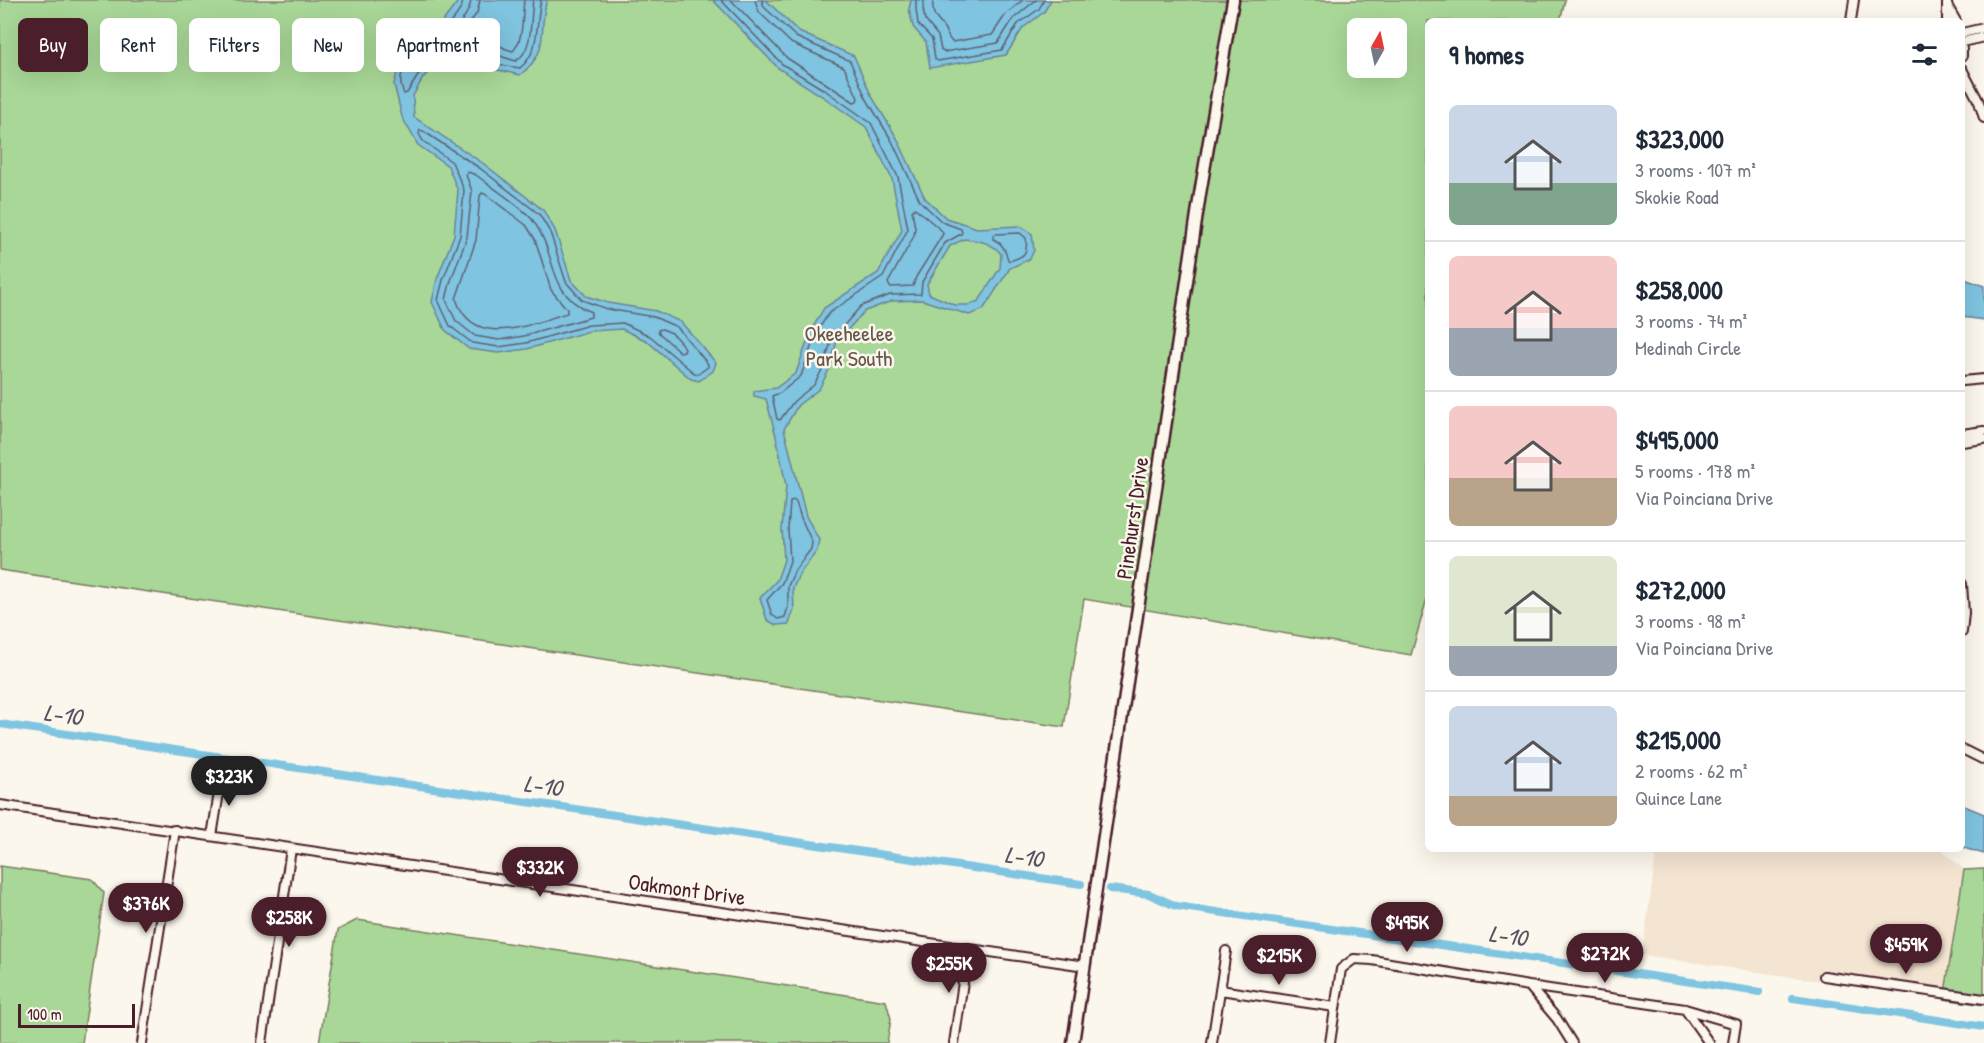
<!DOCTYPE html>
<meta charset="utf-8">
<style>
body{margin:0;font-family:"Patrick Hand",sans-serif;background:#f6f6f7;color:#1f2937;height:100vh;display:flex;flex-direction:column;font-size:22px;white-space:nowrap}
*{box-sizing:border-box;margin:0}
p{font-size:20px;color:#747a83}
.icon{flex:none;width:33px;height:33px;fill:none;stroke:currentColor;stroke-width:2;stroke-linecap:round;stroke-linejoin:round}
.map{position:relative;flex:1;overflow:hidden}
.details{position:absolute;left:1425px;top:18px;width:540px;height:834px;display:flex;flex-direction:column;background:#fff;border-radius:9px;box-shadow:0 6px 24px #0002}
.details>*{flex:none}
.hud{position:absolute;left:18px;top:18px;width:570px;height:54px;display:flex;gap:12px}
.needle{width:39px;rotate:9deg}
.buttons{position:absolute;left:1347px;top:18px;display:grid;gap:12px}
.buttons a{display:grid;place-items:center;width:60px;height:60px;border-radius:9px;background:#fff;box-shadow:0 6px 24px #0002;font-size:30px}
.scale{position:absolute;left:18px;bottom:15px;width:117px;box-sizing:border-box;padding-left:6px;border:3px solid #4a1f2b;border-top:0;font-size:16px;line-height:21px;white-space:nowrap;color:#4a1f2b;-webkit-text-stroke:4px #fbf7ec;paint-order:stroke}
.price{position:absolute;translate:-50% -51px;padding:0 14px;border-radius:21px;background:#4a1f2b;color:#fff;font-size:20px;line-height:39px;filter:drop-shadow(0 2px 3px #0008)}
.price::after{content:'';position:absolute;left:50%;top:36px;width:18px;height:14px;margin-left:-9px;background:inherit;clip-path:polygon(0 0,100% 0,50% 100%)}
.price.active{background:#222;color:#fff}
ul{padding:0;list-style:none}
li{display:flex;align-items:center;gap:18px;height:150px;padding:0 24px}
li+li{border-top:2px solid #e0e1e3}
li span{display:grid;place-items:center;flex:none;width:168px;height:120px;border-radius:9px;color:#555}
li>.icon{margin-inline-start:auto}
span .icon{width:72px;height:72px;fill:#fffc;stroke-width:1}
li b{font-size:26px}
h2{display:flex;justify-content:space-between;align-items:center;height:72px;padding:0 24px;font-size:26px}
.pill{padding:0 21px;border-radius:9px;background:#fff;box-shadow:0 6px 24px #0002;font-size:21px;line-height:54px}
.pill.active{background:#4a1f2b;color:#fff}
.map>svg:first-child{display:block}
</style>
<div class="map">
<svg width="1984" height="1043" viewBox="0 0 1984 1043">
<rect width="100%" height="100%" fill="#fbf7ec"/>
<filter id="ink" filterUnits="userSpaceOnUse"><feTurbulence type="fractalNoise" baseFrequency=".0167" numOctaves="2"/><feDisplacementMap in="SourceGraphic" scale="12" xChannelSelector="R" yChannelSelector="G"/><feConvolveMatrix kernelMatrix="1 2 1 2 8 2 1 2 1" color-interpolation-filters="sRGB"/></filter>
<g filter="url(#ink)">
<path fill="#f4e4d2" d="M1657 849H1941L1964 870 1944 999 1642 955Z"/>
<path fill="#a8d797" stroke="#797b61" stroke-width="1.5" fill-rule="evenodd" d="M0 0H1565L1560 21H1428V595L1411 655 1084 599 1064 727 0 570ZM1358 28H1396V68H1358Z
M0 866 92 879 104 893 82 1043H0Z
M1984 869V1005L1944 999 1964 870Z
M357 920 886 1001 891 1019 887 1043H319L338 930Z"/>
<path fill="#7fc4e0" stroke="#6a8298" stroke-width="1.5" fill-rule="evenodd" d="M459 0H547C537 32 552 50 520 75L498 70 471 55 441 58 423 78 413 96 414 117 484 164 543 210 555 230 571 280 586 296 608 303 656 311 681 322 716 363 713 371 699 381 691 379 647 341 622 329 590 331 527 349 498 353 469 349 445 330 432 302 437 279 454 235 458 191 448 166 418 145 402 117 394 84 400 62 419 40 441 24Z
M713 0H766L799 32 854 56 871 95 897 138 925 198 946 218 977 228 1020 226 1032 234 1034 250 1030 259 1010 268 983 310 969 315 922 300 892 301 865 311 837 341 829 370 819 389 798 405 784 429 806 516 819 540 817 551 800 573 793 588 794 609 789 624 776 625 767 620 760 598 777 580 784 560 782 529 786 486 777 440 766 399 754 396V391L776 388 796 373 811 331 824 308 878 273 902 230 892 179 866 127 822 96 778 68ZM964 239C979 241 992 242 1001 254L1000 268 979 301 968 305H955L929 294 927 284 950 246Z
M911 0H1051L1044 12 1023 28 1006 55 930 68 926 42 913 27 909 9Z
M1962 278 1984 286V320L1962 317Z
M1962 805 1984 814V854L1967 849 1962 846Z"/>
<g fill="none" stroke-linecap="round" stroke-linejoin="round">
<path stroke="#5f6173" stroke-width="1.5" d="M463 0C460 33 384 54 404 94L407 93 419 74 440 52 472 49 500 65 520 68C541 51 535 24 541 0
M471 0C470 14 455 30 444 39V42H474L503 57 516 61C534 50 530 18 533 0
M480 0 477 13 466 28V31L479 34 506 49 513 51C524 40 522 15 524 0
M721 0 782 64 826 91 871 123 898 177 908 229 883 277 829 313 816 333 801 376 780 393 772 396 777 419 780 420 794 401 814 385 823 368 832 339 861 306 890 295 921 294 922 282 945 243 961 234 962 232 961 229 942 222 920 201 892 141 866 98 850 61 796 37 764 7 762 0
M731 0 787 58 854 102 857 101 858 98 844 67 791 43 759 12 755 0
M916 0V9L918 24 932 39 935 59 938 61 1002 50 1018 24 1039 9 1044 0
M924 0 923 9 925 20 938 36 941 50 944 52 998 43 1013 19 1036 0
M933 0C932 17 935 16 944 28 947 33 948 38 952 42L992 35 1006 14 1023 0
M420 130 423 131 481 169 539 214 550 232 566 282 582 300 607 309 654 317 677 327 708 364V367L698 374 694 373 650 336 623 323 589 325 526 343 499 347 472 343 450 326 438 300 443 280 460 236 464 190 452 162 423 141 419 134Z
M468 172 476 175C490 186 526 209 534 222 558 255 546 294 591 312V317L524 336 499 340 475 336 456 321 446 300 450 283 467 237 472 191 466 175Z
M482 193 485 194 526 225 535 239 551 290 567 309V313C529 324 474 351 456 299L476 240 480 196Z
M915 208 942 231 943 234 916 277 913 286 890 287 888 283 914 236 915 228 912 211Z
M1020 233 1026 238C1028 254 1024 257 1009 261 1004 252 1006 245 993 239V236L995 234Z
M662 329 672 333 685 348 684 351 680 352 659 333 658 330Z
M793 500 796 502 801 518 812 542 811 549 795 570 788 586V607L785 617 778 619 772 615 767 600 782 583 790 561 788 529 790 502Z"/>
<path stroke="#7fc4e0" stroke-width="8" d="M0 724 1081 884
M1110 889 1149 894 1176 906 1759 992
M1793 998 1984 1027"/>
<g stroke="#4a1f2b" stroke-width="12">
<path id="street" d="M1948 7 1956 21
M1851 21 1854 0
M1947 21V0
M1962 33 1984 28
M1962 42 1984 37
M1962 49V56
M1962 69 1979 102 1984 118
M1962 381 1984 379
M1962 434 1984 431
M1962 442 1984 439
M1962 584 1964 613 1962 632
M1962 749 1984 760
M0 805 1085 966
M212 836 222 774
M1824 976 1984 999
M1220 990 1335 1007
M1685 1009 1709 1043
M142 1043 175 830
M262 1043 291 849
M954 1043 968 948
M1212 1043 1226 951
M1330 1043 1341 969 1354 959 1372 960 1529 986
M1572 1043 1557 1019 1529 986 1685 1009 1736 1024 1733 1043"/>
</g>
<g stroke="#4a1f2b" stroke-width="15">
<path id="secondary" d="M1073 1043 1200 194 1233 0"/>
</g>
<use href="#street" stroke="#fbf7ec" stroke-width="8"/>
<use href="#secondary" stroke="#fbf7ec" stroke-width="10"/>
</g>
</g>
<g text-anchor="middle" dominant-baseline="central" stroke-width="5" stroke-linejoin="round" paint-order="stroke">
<g font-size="22" fill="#66564b" stroke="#fbf7ec">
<text x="849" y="333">Okeeheelee<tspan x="849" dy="25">Park South</tspan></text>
</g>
<g font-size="22" fill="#4a1f2b" stroke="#fbf7ec">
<text transform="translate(1132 518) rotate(-82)">Pinehurst Drive</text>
<text transform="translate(687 889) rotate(8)">Oakmont Drive</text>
</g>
<g font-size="24" font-style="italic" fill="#5a5161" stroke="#fbf7ec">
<text transform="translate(63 714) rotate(8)">L-10</text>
<text transform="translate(543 785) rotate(8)">L-10</text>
<text transform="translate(1024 856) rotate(8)">L-10</text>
<text transform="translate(1508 935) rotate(8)">L-10</text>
</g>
</g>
</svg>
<div class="buttons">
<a><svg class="needle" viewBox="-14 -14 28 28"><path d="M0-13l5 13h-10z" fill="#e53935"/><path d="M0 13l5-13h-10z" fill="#747a83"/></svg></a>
</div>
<div class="scale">100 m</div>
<b class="price active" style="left:229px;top:807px">$323K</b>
<b class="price" style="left:540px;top:898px">$332K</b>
<b class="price" style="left:146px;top:934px">$376K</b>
<b class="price" style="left:289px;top:948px">$258K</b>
<b class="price" style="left:1407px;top:953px">$495K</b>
<b class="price" style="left:1906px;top:975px">$459K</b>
<b class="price" style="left:1605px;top:984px">$272K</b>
<b class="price" style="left:1279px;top:986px">$215K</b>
<b class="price" style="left:949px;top:994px">$255K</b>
<div class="hud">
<a class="pill active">Buy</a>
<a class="pill">Rent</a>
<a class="pill">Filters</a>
<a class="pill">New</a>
<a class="pill">Apartment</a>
</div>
<section class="details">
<h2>9 homes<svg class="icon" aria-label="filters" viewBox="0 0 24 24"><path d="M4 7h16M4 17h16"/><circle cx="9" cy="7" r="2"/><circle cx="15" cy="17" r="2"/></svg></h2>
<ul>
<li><span style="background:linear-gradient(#c9d6e8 65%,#7fa58c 0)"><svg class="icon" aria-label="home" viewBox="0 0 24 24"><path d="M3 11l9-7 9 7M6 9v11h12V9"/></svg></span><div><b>$323,000</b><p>3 rooms · 107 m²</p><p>Skokie Road</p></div></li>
<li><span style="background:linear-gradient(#f6c9c9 60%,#9aa5b1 0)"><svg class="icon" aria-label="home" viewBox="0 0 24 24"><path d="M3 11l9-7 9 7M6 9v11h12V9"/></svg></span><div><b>$258,000</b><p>3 rooms · 74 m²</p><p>Medinah Circle</p></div></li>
<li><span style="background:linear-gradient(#f6c9c9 60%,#b9a48a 0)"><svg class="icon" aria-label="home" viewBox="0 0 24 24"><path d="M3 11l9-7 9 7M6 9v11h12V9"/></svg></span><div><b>$495,000</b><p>5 rooms · 178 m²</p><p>Via Poinciana Drive</p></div></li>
<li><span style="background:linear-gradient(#dfe7d0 75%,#9aa5b1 0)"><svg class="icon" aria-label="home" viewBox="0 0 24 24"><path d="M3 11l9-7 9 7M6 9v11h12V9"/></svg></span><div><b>$272,000</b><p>3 rooms · 98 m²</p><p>Via Poinciana Drive</p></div></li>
<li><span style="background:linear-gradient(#c9d6e8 75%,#b9a48a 0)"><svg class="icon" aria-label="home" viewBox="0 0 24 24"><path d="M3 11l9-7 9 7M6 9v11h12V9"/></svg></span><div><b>$215,000</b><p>2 rooms · 62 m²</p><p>Quince Lane</p></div></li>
</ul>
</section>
</div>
